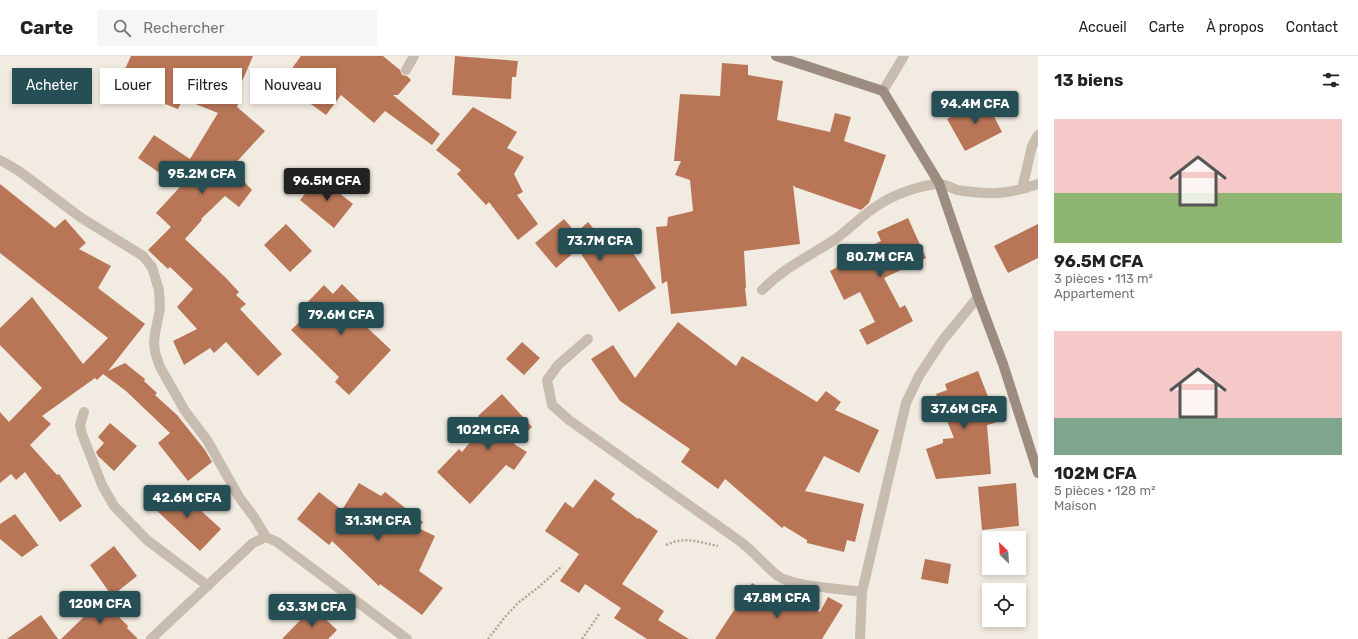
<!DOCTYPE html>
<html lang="fr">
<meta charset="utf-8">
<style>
body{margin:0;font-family:Rubik,sans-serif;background:#f6f6f6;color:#222;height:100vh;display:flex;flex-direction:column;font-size:15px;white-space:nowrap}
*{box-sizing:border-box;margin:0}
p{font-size:13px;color:#767676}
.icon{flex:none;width:22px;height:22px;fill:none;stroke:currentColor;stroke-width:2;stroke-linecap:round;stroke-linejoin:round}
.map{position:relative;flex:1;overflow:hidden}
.side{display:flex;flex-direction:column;background:#fff;width:320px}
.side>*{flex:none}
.hud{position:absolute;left:12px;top:12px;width:380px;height:36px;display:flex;gap:8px}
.needle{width:26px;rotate:335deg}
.tools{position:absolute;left:982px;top:475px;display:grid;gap:8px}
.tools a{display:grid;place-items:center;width:44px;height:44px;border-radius:0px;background:#fff;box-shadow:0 2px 6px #0003;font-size:20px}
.price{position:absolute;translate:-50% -34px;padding:0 9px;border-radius:4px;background:#254e55;color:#fff;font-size:13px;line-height:26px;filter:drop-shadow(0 1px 2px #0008)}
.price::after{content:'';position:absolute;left:50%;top:24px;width:12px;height:9px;margin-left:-6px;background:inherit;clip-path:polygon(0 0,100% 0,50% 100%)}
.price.active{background:#222;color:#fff}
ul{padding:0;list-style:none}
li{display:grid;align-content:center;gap:8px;height:212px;padding:0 16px}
li span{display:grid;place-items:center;height:124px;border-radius:0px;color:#555}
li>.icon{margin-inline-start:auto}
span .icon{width:72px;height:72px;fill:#fffc;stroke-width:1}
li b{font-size:17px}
h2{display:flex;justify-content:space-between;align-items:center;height:48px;padding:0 16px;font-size:17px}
.tag{padding:0 14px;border-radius:0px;background:#fff;box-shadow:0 2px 6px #0003;font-size:14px;line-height:36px}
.tag.active{background:#254e55;color:#fff}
header{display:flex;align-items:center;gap:24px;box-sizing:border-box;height:56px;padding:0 20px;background:#fff;border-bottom:1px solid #e0e0e0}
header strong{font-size:19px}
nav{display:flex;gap:22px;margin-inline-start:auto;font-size:14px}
.search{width:280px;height:36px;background:#f6f6f6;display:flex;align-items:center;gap:10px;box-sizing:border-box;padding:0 14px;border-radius:0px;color:#767676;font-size:15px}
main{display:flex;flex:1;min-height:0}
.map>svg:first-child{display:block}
</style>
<header>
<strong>Carte</strong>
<div class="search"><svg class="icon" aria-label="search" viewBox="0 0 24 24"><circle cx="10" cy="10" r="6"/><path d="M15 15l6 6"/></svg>Rechercher</div>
<nav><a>Accueil</a><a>Carte</a><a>À propos</a><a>Contact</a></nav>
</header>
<main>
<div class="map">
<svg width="1038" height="583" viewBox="0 0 1038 583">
<rect width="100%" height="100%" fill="#f1ebe1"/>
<path fill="#b97657" d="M131 0H253L237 37 241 39 237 51 265 75 231 112 252 134 239 151 225 140 201 163 202 164 185 183 226 222 239 236 236 239 246 248 240 253 282 298 258 320 226 286 214 297 210 292 184 309 173 285 197 273 177 251 193 233 170 211 168 213 148 194 171 171 156 157 180 131 138 102 154 79 190 103 218 57 183 43 178 53 117 30Z
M301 0H383L400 14 402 19 407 20 411 24 398 39H393L440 78 432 89 385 55 374 67 341 39 326 59 301 41 304 36 285 22Z
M455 0 518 5 516 21H512L511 43 452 39Z
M722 7 748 9V19L783 25 777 64 830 76 835 57 851 61 844 85 886 99 869 147 861 154 795 131 793 129 800 188 744 195 746 232H745L747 250 671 258 667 225 662 228 656 171 667 170 668 161 693 155 690 124 675 119 681 105H674L680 38 720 40Z
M985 43 1002 76 965 95 947 63Z
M473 51 517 76 507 92 524 101 514 118 523 136 517 139 538 168 518 184 489 146 486 149 457 118 461 114 436 94Z
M319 121 353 148 334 172 300 144Z
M0 128 55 172 65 163 86 187 79 193 111 210 98 232 145 268 108 315 125 307 145 323 144 325 157 337 155 339 177 359 205 394 212 406 188 425 158 387 170 377 126 335 103 318 97 324 95 322 42 360 51 368 30 389 57 419 59 418 82 450 60 466 25 416 16 424 11 418 0 427V356L9 366 42 332 0 289V272L32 241 83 308 108 282 0 197Z
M908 162 926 202 884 222 900 252 905 249 913 265 867 289 859 274 875 266 860 236 844 244 830 215 841 209 839 206 881 185 877 176Z
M564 163 576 177 588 166 608 190 622 180 656 232 619 256 578 193 556 212 535 187Z
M286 168 312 195 290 216 264 189Z
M1038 168V202L1008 217 994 190Z
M342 228 368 254 358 263 391 294 349 339 335 326 339 321 291 274 309 257 303 251 324 229 333 238Z
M678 266 736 310 742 300 817 346 826 335 841 346 835 354 879 374 859 417 824 400 805 435 864 448 855 486 847 484 844 496 807 487V484L784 470 782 472 725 423 718 433 681 406 690 393 620 345 591 303 613 289 635 322Z
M522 286 540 302 524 319 506 303Z
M978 315 998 366 987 369 991 418 936 423 926 393 943 387V383L954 382 936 338 947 334 945 328Z
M502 338 532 371 514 388 527 396 514 414 506 409 470 448 437 416 459 393 462 396 485 368 478 360Z
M110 367 137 390 114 415 98 400 96 396 104 387 98 381Z
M595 423 615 438 611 443 638 463 639 462 658 475 622 528 664 555 658 564 689 583H647L614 562 621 552 585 528 579 537 560 525 579 498 545 475 565 446 573 452Z
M359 427 381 440 385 436 423 466 418 472 435 480 419 515 443 532 422 559 380 528 379 530 332 485 329 489 297 463 319 436 342 454Z
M1016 427 1019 470 982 474 978 431Z
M174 430 221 473 200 495 154 452Z
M15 458 39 490H37L22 501 0 483V468Z
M114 490 137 520 112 540 90 509Z
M925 503 951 508 948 528 921 523Z
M752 527 795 555 801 544 820 556 828 541 843 549 822 583H715Z
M101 543 128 570 127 572 138 583H61L89 556 87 554Z
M313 551 337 574 328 583H282Z
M41 559 58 583H7Z"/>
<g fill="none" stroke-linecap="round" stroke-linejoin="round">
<path stroke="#b4a698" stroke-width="2.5" stroke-dasharray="2 2" stroke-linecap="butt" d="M666 489C685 480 698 486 718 490
M488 583 505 561 518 547 540 530 562 510
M582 583 600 557"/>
<path stroke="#c8bcae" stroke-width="10" d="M406 14 414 0
M883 35 904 0
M0 104 19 115 80 161 143 200 152 211 159 234 160 253 155 277 154 286 155 296 160 311 185 355 207 384 239 441 254 461 266 481
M1022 133 1032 90 1038 79
M762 234C785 211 808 201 834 184 850 173 863 158 880 148 895 138 919 130 937 128 943 127 951 132 957 134 990 139 1007 139 1038 128
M588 283 558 309 547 324 552 349 569 364 741 486C754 496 765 510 778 520 792 530 842 533 862 536
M84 356 80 369 82 378 102 429 114 450 147 484 208 530
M151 583 253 487 266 481 277 486 407 583
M860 583 862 536 906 347 919 320 942 285 978 241"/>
<path stroke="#9c8c7f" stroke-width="10" d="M776 0 883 35 939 127 978 241 1003 308 1038 417"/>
</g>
</svg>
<div class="tools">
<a><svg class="needle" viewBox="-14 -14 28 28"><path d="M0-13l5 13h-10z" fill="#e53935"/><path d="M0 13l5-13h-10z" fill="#767676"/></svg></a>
<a><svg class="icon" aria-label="locate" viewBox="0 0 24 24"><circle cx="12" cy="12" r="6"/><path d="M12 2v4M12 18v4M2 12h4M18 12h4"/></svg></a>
</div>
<b class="price" style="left:975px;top:69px">94.4M CFA</b>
<b class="price" style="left:202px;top:139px">95.2M CFA</b>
<b class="price active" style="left:327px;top:146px">96.5M CFA</b>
<b class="price" style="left:600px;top:206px">73.7M CFA</b>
<b class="price" style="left:880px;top:222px">80.7M CFA</b>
<b class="price" style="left:341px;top:280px">79.6M CFA</b>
<b class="price" style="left:964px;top:374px">37.6M CFA</b>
<b class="price" style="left:488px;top:395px">102M CFA</b>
<b class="price" style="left:187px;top:463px">42.6M CFA</b>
<b class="price" style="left:378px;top:486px">31.3M CFA</b>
<b class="price" style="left:777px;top:563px">47.8M CFA</b>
<b class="price" style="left:100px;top:569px">120M CFA</b>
<b class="price" style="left:312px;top:572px">63.3M CFA</b>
<div class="hud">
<a class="tag active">Acheter</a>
<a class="tag">Louer</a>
<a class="tag">Filtres</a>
<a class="tag">Nouveau</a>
</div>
</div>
<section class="side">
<h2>13 biens<svg class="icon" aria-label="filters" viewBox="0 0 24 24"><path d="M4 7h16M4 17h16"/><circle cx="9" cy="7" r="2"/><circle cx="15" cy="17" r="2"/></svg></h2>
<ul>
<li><span style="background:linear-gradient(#f6c9c9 60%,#8fb573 0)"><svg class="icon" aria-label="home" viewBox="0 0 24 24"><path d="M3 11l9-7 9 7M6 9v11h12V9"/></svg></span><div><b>96.5M CFA</b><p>3 pièces · 113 m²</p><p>Appartement</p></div></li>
<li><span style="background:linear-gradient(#f6c9c9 70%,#7fa58c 0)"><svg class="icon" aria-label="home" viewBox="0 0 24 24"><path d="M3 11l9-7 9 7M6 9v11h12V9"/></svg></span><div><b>102M CFA</b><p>5 pièces · 128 m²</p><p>Maison</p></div></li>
</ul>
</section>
</main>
